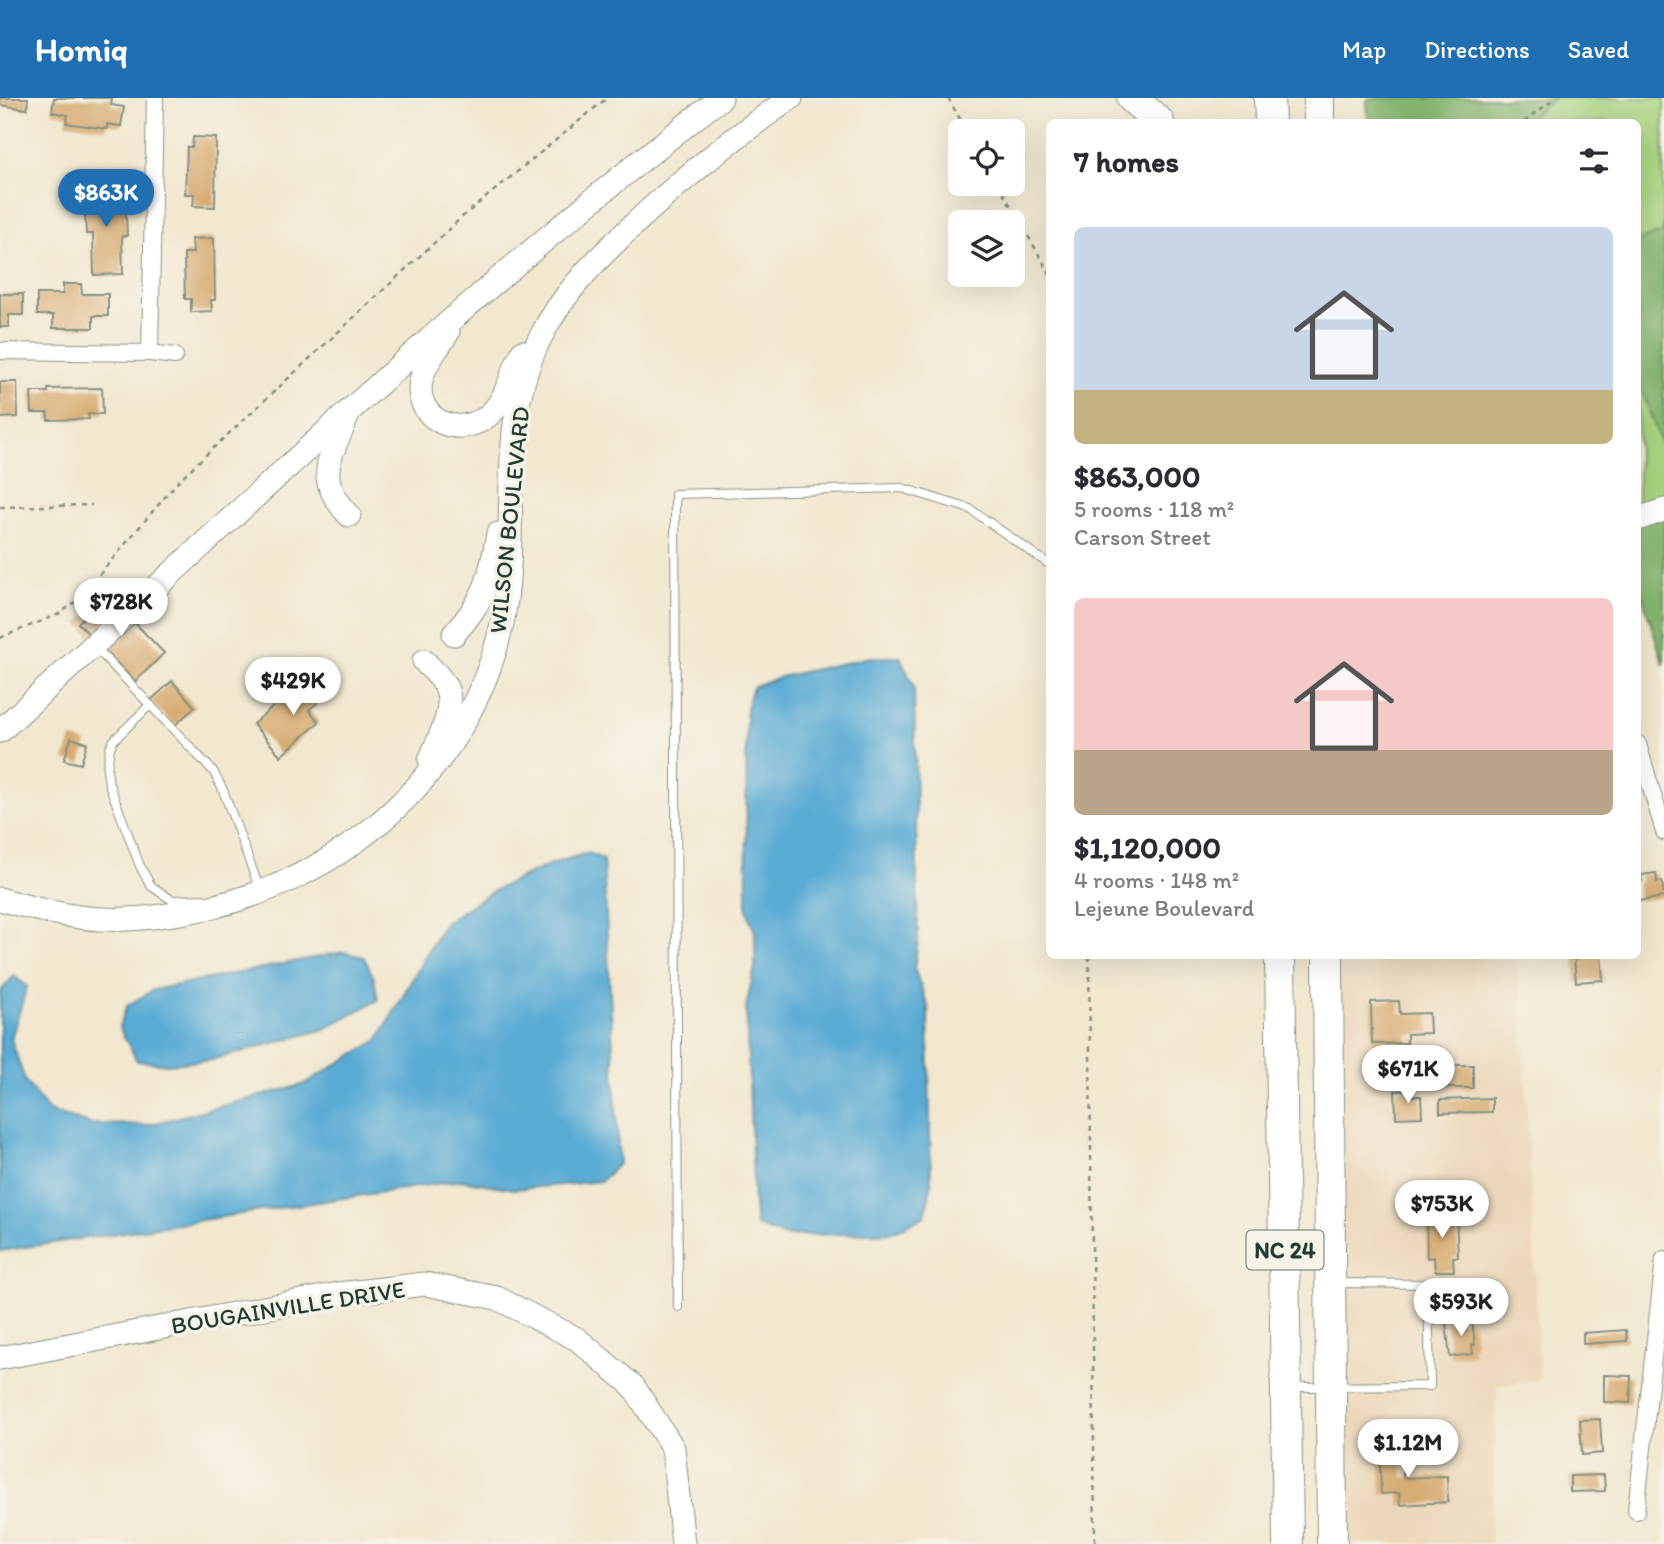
<!DOCTYPE html>
<meta charset="utf-8">
<style>
body{margin:0;font-family:Itim,sans-serif;background:#f2f2f3;color:#2b2b33;height:100vh;display:flex;flex-direction:column;font-size:26px;white-space:nowrap}
*{box-sizing:border-box;margin:0}
p{font-size:23px;color:#7c7c81}
.icon{flex:none;width:38px;height:38px;fill:none;stroke:currentColor;stroke-width:2;stroke-linecap:round;stroke-linejoin:round}
.map{position:relative;flex:1;overflow:hidden}
.sheet{position:absolute;left:1046px;top:21px;width:595px;height:840px;display:flex;flex-direction:column;background:#fff;border-radius:10px;box-shadow:0 7px 28px #0002}
.sheet>*{flex:none}
.fabs{position:absolute;left:948px;top:21px;display:grid;gap:14px}
.fabs a{display:grid;place-items:center;width:77px;height:77px;border-radius:10px;background:#fff;box-shadow:0 7px 28px #0002;font-size:35px}
.price{position:absolute;translate:-50% -60px;padding:0 16px;border-radius:24px;background:#fff;color:#222;font-size:23px;line-height:46px;filter:drop-shadow(0 2px 4px #0008)}
.price::after{content:'';position:absolute;left:50%;top:42px;width:21px;height:16px;margin-left:-10px;background:inherit;clip-path:polygon(0 0,100% 0,50% 100%)}
.price.current{background:#1f6fb2;color:#fff}
ul{padding:0;list-style:none}
li{display:grid;align-content:center;gap:14px;height:371px;padding:0 28px}
li span{display:grid;place-items:center;height:217px;border-radius:10px;color:#555}
li>.icon{margin-inline-start:auto}
span .icon{width:126px;height:126px;fill:#fffc;stroke-width:1}
li b{font-size:30px}
h2{display:flex;justify-content:space-between;align-items:center;height:84px;padding:0 28px;font-size:30px}
header{display:flex;align-items:center;gap:42px;box-sizing:border-box;height:98px;padding:0 35px;background:#1f6fb2;color:#fff}
header strong{font-size:33px}
nav{display:flex;gap:38px;margin-inline-start:auto;font-size:24px}
.map>svg:first-child{display:block}
</style>
<header>
<strong>Homiq</strong>
<nav><a>Map</a><a>Directions</a><a>Saved</a></nav>
</header>
<div class="map">
<svg width="1664" height="1446" viewBox="0 0 1664 1446">
<rect width="100%" height="100%" fill="#f7f3e8"/>
<filter id="ink" filterUnits="userSpaceOnUse"><feTurbulence type="fractalNoise" baseFrequency=".0143" numOctaves="2"/><feDisplacementMap in="SourceGraphic" scale="14" xChannelSelector="R" yChannelSelector="G"/><feConvolveMatrix kernelMatrix="1 2 1 2 8 2 1 2 1" color-interpolation-filters="sRGB"/></filter>
<filter id="wash" filterUnits="userSpaceOnUse"><feTurbulence type="fractalNoise" baseFrequency=".00686" numOctaves="4" result="noise"/><feDisplacementMap in="SourceGraphic" scale="28" xChannelSelector="R" yChannelSelector="G"/><feGaussianBlur stdDeviation="1.57" result="paint"/><feColorMatrix in="noise" values="0 0 0 0 0 0 0 0 0 0 0 0 0 0 0 0 0 1.4 0 .05"/><feComposite in="paint" operator="in"/></filter>
<g filter="url(#wash)">
<rect width="100%" height="100%" fill="#f2e7cf"/>
<path fill="#ecd7ba" d="M1328 858H1517L1521 887 1540 1282 1497 1288 1490 1446H1332Z"/>
<path fill="#a7d37f" stroke="#63885a" stroke-width="2" d="M1555 0H1664L1663 135 1638 142V24H1524Z
M1638 295H1643L1664 353V412L1638 421Z"/>
<path fill="#85b56e" stroke="#527951" stroke-width="2" d="M1370 0H1555L1524 24H1368L1367 2Z
M1664 125V353L1643 295H1638V142L1662 135Z
M1664 412V567L1638 485V421Z"/>
<path fill="#5aabd4" stroke="#3c7484" stroke-width="2" d="M871 559H900L914 589 918 842 914 870 928 908 931 1088 925 1118 893 1134 785 1138 756 1128 754 1107 746 909 755 869V834L747 812 746 610 753 589 780 579Z
M588 755 603 761 619 1065 601 1083 551 1088 514 1091 461 1082 0 1153V894L14 878 27 888 11 941 25 983 49 1013 89 1026 148 1027 302 987 378 942 444 825 493 793 551 766Z
M343 854 364 859 374 880 378 902 322 932 211 962 169 966 137 963 119 929 127 908 153 892Z"/>
<g id="blocks">
<path fill="#d8ad74" d="M0 0H28L27 11 0 7Z
M54 0H112L111 7 124 9 121 28 107 26V31L66 25 68 17 52 14Z
M193 39 216 40 215 109 193 108 194 96H185L187 49H192Z
M96 86H106V95H125L127 138H122L123 176 94 177 93 136H86L84 93H96Z
M214 140 215 202H211L212 213 191 214V201H185L184 155H193L192 141Z
M63 186H81L82 196H108V218H93V230H53V217H37V196H63Z
M0 196H23V217H9V229H0Z
M0 284H17L18 319 0 320Z
M102 290 103 316H88L89 321 48 322V315H32L31 294H48V291Z
M107 496 164 555 135 584 78 525Z
M329 575 338 586 309 612 319 624 281 658 253 626 290 594 300 604Z
M172 583 195 609 174 628 150 603Z
M71 640 87 645 81 666 64 662Z
M1656 775 1657 784 1662 783 1664 799 1638 803V784L1642 783 1641 777Z
M1574 858H1601L1603 882 1576 884Z
M1399 903 1400 916 1429 915 1430 935 1407 936V945L1372 946 1371 904Z
M1438 967H1473V990H1438Z
M1411 992V998H1421L1422 1019 1396 1020 1395 993Z
M1492 1000V1014L1440 1015V1002Z
M1456 1114 1458 1159H1453L1454 1173H1435L1434 1159 1427 1160 1426 1115Z
M1472 1222 1475 1247H1472L1473 1256 1450 1259 1446 1225Z
M1626 1232 1627 1243 1583 1246V1235Z
M1604 1277 1631 1278 1630 1305 1604 1304Z
M1600 1321 1602 1355 1582 1357 1580 1322Z
M1401 1342 1403 1380 1447 1378 1448 1404 1400 1407 1399 1395 1381 1396 1379 1343Z
M1604 1377 1605 1393 1570 1394V1378Z"/>
</g>
</g>
<g filter="url(#ink)">
<use href="#blocks" fill-opacity="0" stroke="#889282" stroke-width="2"/>
<g fill="none" stroke-linecap="round" stroke-linejoin="round">
<g stroke="#889282" stroke-width="10">
<path id="lane" d="M95 549 213 673 223 692 260 792
M150 607 114 642 110 649 107 672 109 686 140 768 151 788 172 802 203 801
M678 1209 675 396 902 390 970 411 1050 467
M1293 1289 1430 1288 1428 1186 1337 1185"/>
</g>
<g stroke="#889282" stroke-width="18">
<path id="street" d="M0 253 150 255 175 258
M150 255 155 0
M1638 646 1664 734
M1636 1413 1664 1161"/>
</g>
<g stroke="#889282" stroke-width="25">
<path id="secondary" d="M448 234C439 249 425 265 421 282 413 322 460 343 490 316 508 300 511 274 523 254
M347 319C330 362 313 378 349 417
M1638 421 1664 412
M454 536C486 501 490 481 498 436
M424 563C430 570 438 576 443 584 459 607 439 639 430 662
M0 633C236 418 467 194 721 0
M0 801C33 811 66 819 101 821 133 823 166 818 197 812 341 784 467 676 501 530 522 435 494 337 538 244 563 192 603 155 645 116 691 74 739 35 791 0
M0 1260 339 1196 425 1186 497 1200 577 1241 633 1288 673 1350 683 1446"/>
</g>
<g stroke="#889282" stroke-width="32">
<path id="highway" d="M1132 0 1159 24
M1269 0 1270 24
M1319 0V24
M1280 858 1288 1446
M1328 858 1332 1446"/>
</g>
<path stroke="#889282" stroke-width="2.5" stroke-dasharray="5 5" stroke-linecap="butt" d="M948 0 967 33
M1524 24 1555 0
M998 86 1050 176
M0 409 92 407
M0 540 59 516 78 502 181 380 462 119 607 0
M1089 858 1095 1446"/>
<use href="#lane" stroke="#fff" stroke-width="8"/>
<use href="#street" stroke="#fff" stroke-width="16"/>
<use href="#secondary" stroke="#fff" stroke-width="23"/>
<use href="#highway" stroke="#fff" stroke-width="30"/>
</g>
</g>
<g text-anchor="middle" dominant-baseline="central" stroke-width="7" stroke-linejoin="round" paint-order="stroke">
<rect fill="#f7f3e8" stroke="#60746a" stroke-width="2" x="1246.5" y="1132.5" width="77" height="39" rx="5"/>
<g font-size="23" font-weight="bold" fill="#1f3d34">
<text x="1285" y="1152">NC 24</text>
</g>
<g font-size="24" fill="#1f3d34" stroke="#f7f3e8">
<text transform="translate(509 422) rotate(-84)">WILSON BOULEVARD</text>
<text transform="translate(288 1209) rotate(-9)">BOUGAINVILLE DRIVE</text>
</g>
</g>
</svg>
<div class="fabs">
<a><svg class="icon" aria-label="locate" viewBox="0 0 24 24"><circle cx="12" cy="12" r="6"/><path d="M12 2v4M12 18v4M2 12h4M18 12h4"/></svg></a>
<a><svg class="icon" aria-label="layers" viewBox="0 0 24 24"><path d="M12 4l9 5-9 5-9-5zM3 14l9 5 9-5"/></svg></a>
</div>
<b class="price current" style="left:106px;top:131px">$863K</b>
<b class="price" style="left:121px;top:540px">$728K</b>
<b class="price" style="left:293px;top:619px">$429K</b>
<b class="price" style="left:1408px;top:1007px">$671K</b>
<b class="price" style="left:1442px;top:1142px">$753K</b>
<b class="price" style="left:1461px;top:1240px">$593K</b>
<b class="price" style="left:1408px;top:1381px">$1.12M</b>
<section class="sheet">
<h2>7 homes<svg class="icon" aria-label="filters" viewBox="0 0 24 24"><path d="M4 7h16M4 17h16"/><circle cx="9" cy="7" r="2"/><circle cx="15" cy="17" r="2"/></svg></h2>
<ul>
<li><span style="background:linear-gradient(#c9d6e8 75%,#c2b280 0)"><svg class="icon" aria-label="home" viewBox="0 0 24 24"><path d="M3 11l9-7 9 7M6 9v11h12V9"/></svg></span><div><b>$863,000</b><p>5 rooms · 118 m²</p><p>Carson Street</p></div></li>
<li><span style="background:linear-gradient(#f6c9c9 70%,#b9a48a 0)"><svg class="icon" aria-label="home" viewBox="0 0 24 24"><path d="M3 11l9-7 9 7M6 9v11h12V9"/></svg></span><div><b>$1,120,000</b><p>4 rooms · 148 m²</p><p>Lejeune Boulevard</p></div></li>
</ul>
</section>
</div>
